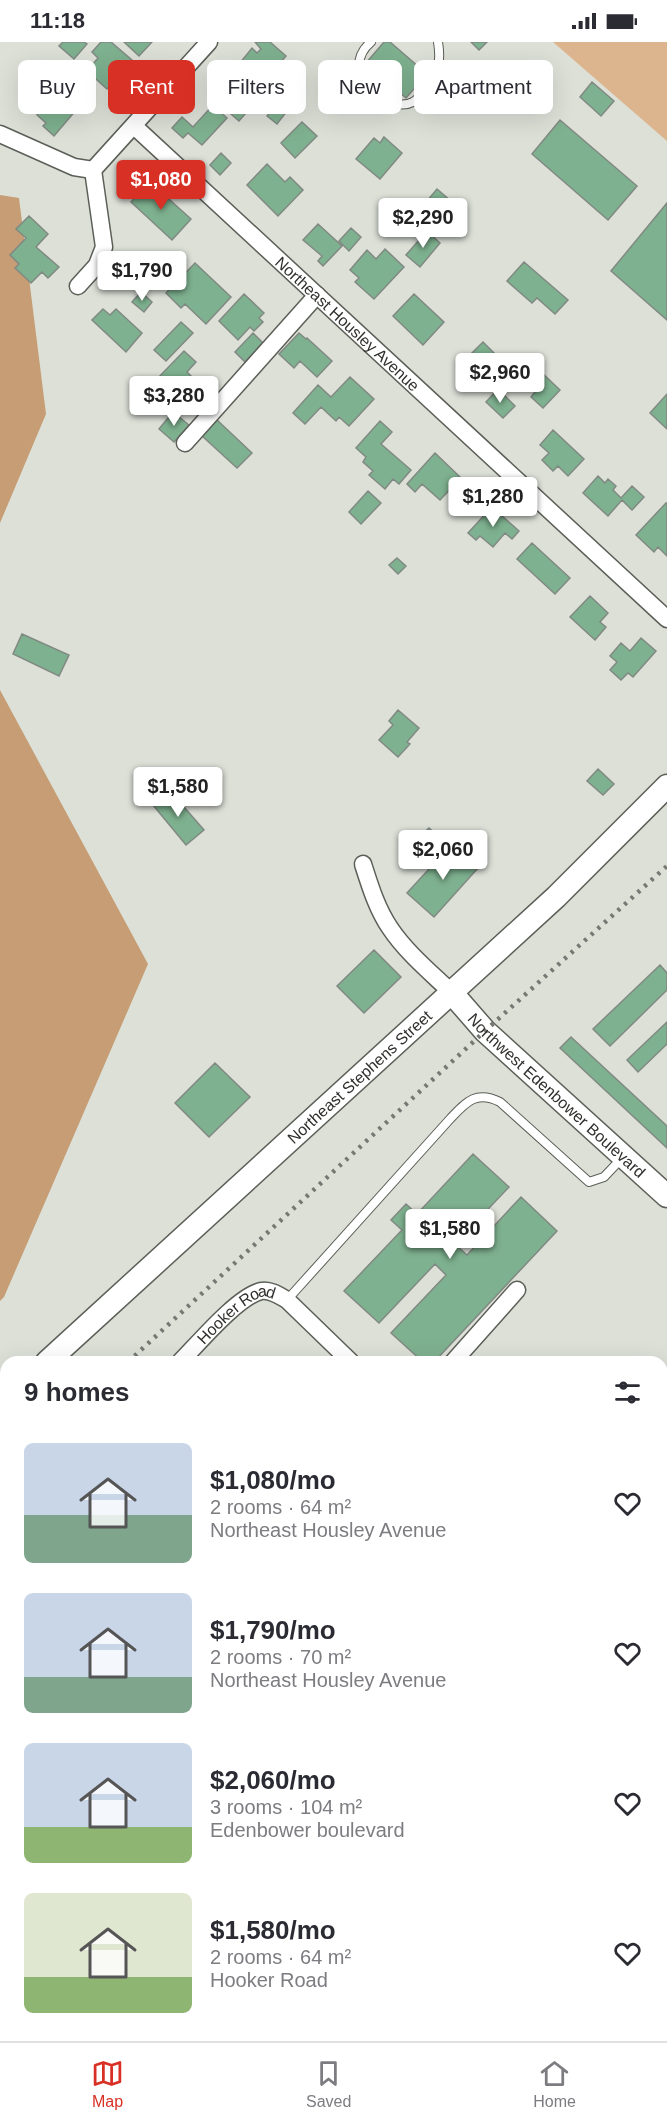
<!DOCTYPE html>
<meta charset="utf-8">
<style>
body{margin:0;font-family:Arial,sans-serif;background:#f7f7f7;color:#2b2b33;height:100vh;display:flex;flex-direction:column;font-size:22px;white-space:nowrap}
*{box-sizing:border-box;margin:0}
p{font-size:20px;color:#7c7c81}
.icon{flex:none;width:33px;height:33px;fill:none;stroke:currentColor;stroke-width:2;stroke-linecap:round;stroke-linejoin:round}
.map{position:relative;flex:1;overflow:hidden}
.panel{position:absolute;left:0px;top:1314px;width:668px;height:686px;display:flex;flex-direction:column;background:#fff;border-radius:18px 18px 0 0;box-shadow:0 6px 24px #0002}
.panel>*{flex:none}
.banner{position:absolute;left:18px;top:18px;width:632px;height:54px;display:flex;gap:12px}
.price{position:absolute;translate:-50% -51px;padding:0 14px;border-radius:6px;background:#fff;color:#222;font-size:20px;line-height:39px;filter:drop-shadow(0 2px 3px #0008)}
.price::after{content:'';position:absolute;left:50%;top:36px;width:18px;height:14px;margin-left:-9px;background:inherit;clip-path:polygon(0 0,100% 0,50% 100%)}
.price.active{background:#d93025;color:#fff}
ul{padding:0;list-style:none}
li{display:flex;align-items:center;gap:18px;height:150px;padding:0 24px}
li span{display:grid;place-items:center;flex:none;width:168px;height:120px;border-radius:9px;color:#555}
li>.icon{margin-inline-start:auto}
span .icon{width:72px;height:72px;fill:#fffc;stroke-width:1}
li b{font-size:26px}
h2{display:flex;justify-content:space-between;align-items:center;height:72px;padding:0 24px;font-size:26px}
.tag{padding:0 21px;border-radius:9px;background:#fff;box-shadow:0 6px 24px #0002;font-size:21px;line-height:54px}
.tag.active{background:#d93025;color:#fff}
.status{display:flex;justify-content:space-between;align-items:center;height:42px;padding:0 30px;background:#fff;direction:ltr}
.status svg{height:16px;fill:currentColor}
.tabs{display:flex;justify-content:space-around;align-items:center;height:84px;border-top:2px solid #e1e1e2;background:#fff;font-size:16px;color:#7c7c81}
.tabs a{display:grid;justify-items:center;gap:3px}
.tabs .active{color:#d93025}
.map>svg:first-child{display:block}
</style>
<div class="status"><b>11:18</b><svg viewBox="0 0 49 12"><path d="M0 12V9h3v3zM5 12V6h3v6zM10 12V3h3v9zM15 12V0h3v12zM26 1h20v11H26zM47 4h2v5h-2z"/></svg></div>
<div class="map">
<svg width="667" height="1999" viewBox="0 0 667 1999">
<rect width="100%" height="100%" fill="#dce0d7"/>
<path fill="#dcb48d" d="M553 0H667V99Z"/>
<path fill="#c69d74" d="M0 153 19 156 46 372 0 481Z
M0 648 148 922 4 1255 0 1259Z"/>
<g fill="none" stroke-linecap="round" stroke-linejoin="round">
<path stroke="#489086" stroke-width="4.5" d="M662 1856 667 1852"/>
</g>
<path fill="#7eb18f" stroke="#818983" stroke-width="1.5" d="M63 0H84L87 2 74 17 59 4Z
M101 0H111L132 18 107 47 87 29 98 16 92 10Z
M124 0H152L139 14Z
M270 0 286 14 270 32 275 37 267 45 240 21 252 6 257 11 261 7 255 0Z
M384 0H390L427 32 406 56 366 21Z
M471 0H487L479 8Z
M245 33 273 57 260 71 252 64 239 79 224 66 242 45 238 41Z
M592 40 614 59 601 74 580 55Z
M74 42 88 54 54 94 43 84 46 81 37 73 49 59 54 64Z
M281 46 297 60 290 69 273 54Z
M278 61 287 69 277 82 267 74Z
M213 63 227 76 202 103 188 91 183 96 172 86 182 75 193 85Z
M560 78 637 144 608 178 532 112Z
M302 80 317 94 295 116 281 101Z
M384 95 402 111 380 137 356 117 374 96 380 101Z
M221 111 231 121 220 133 210 123Z
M267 122 285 140 290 135 303 148 278 174 247 143Z
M150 140 191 177 172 198 131 160Z
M437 147 465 171 450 189 422 165Z
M667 161V278L611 229Z
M29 174 48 192 36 205 59 225 48 236 42 230 31 241 15 226 19 222 10 213 26 196 16 187Z
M318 182 342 204 323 224 318 219 322 214 303 198Z
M351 186 361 195 349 209 339 199Z
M427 189 440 201 420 225 406 213Z
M385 207 404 225 374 257 355 240 359 236 350 228 367 208 376 217Z
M524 220 568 258 555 272 537 256 532 261 507 239Z
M195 221 231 255 206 282 185 262 181 266 166 251Z
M141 250 152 260 144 270 132 260Z
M244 252 264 271 259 276 263 280 254 289 250 285 238 298 219 279Z
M414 252 444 280 423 303 393 274Z
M103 267 110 273 116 267 142 291 126 310 92 278Z
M181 280 193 291 166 319 154 308Z
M253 291 263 301 245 320 235 310Z
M299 291 306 297 307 296 332 319 317 335 300 319 294 326 279 312Z
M483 300 506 323 492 338 468 315Z
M184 309 196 320 187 330 194 337 173 359 164 351 167 348 157 337Z
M541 330 560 348 543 366 531 355 539 345 533 339Z
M350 335 374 357 349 384 339 375 336 379 321 365 305 382 293 371 318 343 331 355Z
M498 347 515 364 503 376 486 360Z
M667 352V387L650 371Z
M173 370 189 383 174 400 159 387Z
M216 377 252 411 237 426 201 393Z
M380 379 392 390 381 402 411 428 399 442 393 437 385 447 369 433 373 429 363 420 366 415 356 406Z
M553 388 584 417 568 434 558 424 553 429 542 418 549 411 540 403Z
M435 411 461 436 440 458 422 442 415 450 407 442Z
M598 434 605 441 608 437 616 444 613 448 621 456 632 444 644 455 632 468 622 458 608 474 583 451Z
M368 449 381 461 361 482 349 470Z
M666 461H667V514L658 505 654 510 636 493Z
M492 465 519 489 512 497 505 491 493 505 480 494 476 498 468 491Z
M532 501 570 536 555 552 517 517Z
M397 516 406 524 398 532 389 523Z
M590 554 608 571 600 580 606 585 595 598 570 575Z
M22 592 69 613 59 634 13 612Z
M641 596 656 609 633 635 628 631 621 638 610 628 617 620 610 614 621 601 630 609Z
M398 668 419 686 407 700 410 702 398 715 379 698 393 683 389 679Z
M598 727 614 742 603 753 587 739Z
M170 749 204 788 186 803 153 763Z
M429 786 440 796 430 807 418 796Z
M452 802 478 826 434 875 407 851Z
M374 908 401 935 364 971 337 944Z
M660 923 667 931V948L610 1004 593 987Z
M667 980V1002L638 1030 627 1018Z
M571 995 667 1084V1106L560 1006Z
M215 1021 250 1055 209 1095 175 1061Z
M473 1112 509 1145 455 1202 467 1213 521 1155 557 1189 434 1320H423L391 1291 446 1233 435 1222 379 1281 344 1249 402 1188 391 1178 406 1162 417 1172Z
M6 1695V1728L4 1730 0 1727V1702Z
M6 1842V1871L0 1865V1848Z"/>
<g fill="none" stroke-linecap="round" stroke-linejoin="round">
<g stroke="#5b5f57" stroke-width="10">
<path id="service" d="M371 0C336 30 388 73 413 60 418 57 423 51 426 47 439 33 441 18 438 0
M287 1258 450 1077C466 1060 476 1048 500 1060L589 1140 604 1135 622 1116"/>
</g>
<g stroke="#5b5f57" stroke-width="19">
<g id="minor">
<path id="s1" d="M134 84 667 577"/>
<path d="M0 92 74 125 93 128"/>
<path d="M93 128 209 0"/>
<path d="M78 244 97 223 104 205 93 128"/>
<path d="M185 401 317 253"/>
<path d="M363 822C370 844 377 867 390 886 406 910 430 930 451 950"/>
<path id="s2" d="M180 1320C198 1302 237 1255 261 1249 270 1247 280 1254 287 1258L351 1320"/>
<path d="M453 1320 517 1248"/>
<path d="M0 1509 6 1503"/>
<path d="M0 1797 6 1790"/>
</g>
</g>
<g stroke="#5b5f57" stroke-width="23">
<path id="tertiary" d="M0 1646 6 1651
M662 1990 667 1983
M384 1994 390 1999"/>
</g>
<g stroke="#5b5f57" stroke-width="25">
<g id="secondary">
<path id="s3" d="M451 950 485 989 667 1154"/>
<path id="s4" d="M47 1320 556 855 667 744"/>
<path d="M0 1364 6 1358"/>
</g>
</g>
<use href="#service" stroke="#fff" stroke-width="8"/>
<use href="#minor" stroke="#fff" stroke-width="16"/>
<use href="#tertiary" stroke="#fff" stroke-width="21"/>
<use href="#secondary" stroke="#fff" stroke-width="22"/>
<path stroke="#767873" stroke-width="4.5" stroke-dasharray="3 6" stroke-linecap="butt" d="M128 1320 485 989 667 824
M0 1440 6 1434"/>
</g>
<g text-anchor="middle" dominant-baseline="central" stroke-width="5" stroke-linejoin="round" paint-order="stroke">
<g font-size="16" fill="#2f302d" stroke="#eaede4">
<text stroke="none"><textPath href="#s1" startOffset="291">Northeast Housley Avenue</textPath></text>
<text stroke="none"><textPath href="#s4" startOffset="423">Northeast Stephens Street</textPath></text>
<text stroke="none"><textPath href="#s3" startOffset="148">Northwest Edenbower Boulevard</textPath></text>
<text stroke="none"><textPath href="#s2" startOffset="76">Hooker Road</textPath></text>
</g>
</g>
</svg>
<b class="price active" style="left:161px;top:169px">$1,080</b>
<b class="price" style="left:423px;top:207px">$2,290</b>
<b class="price" style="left:142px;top:260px">$1,790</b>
<b class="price" style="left:500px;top:362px">$2,960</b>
<b class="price" style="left:174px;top:385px">$3,280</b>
<b class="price" style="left:493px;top:486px">$1,280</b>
<b class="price" style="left:178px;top:776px">$1,580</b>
<b class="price" style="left:443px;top:839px">$2,060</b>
<b class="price" style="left:450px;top:1218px">$1,580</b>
<div class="banner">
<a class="tag">Buy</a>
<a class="tag active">Rent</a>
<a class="tag">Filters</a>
<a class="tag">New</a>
<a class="tag">Apartment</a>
</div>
<section class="panel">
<h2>9 homes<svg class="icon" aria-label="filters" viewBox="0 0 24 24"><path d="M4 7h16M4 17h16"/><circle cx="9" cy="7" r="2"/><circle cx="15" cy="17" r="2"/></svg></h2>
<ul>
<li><span style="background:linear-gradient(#c9d6e8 60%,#7fa58c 0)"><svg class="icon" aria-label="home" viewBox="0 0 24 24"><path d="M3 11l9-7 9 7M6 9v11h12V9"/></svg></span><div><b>$1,080/mo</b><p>2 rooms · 64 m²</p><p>Northeast Housley Avenue</p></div><svg class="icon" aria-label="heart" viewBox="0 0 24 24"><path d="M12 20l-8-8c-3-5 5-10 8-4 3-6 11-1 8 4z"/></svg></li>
<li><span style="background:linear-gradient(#c9d6e8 70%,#7fa58c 0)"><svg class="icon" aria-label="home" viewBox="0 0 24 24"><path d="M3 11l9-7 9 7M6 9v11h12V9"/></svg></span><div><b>$1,790/mo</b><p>2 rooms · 70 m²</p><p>Northeast Housley Avenue</p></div><svg class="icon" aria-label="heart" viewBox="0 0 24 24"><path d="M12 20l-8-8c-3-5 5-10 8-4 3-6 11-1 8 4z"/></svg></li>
<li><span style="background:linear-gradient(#c9d6e8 70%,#8fb573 0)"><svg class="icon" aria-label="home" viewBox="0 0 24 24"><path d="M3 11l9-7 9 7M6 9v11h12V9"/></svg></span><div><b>$2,060/mo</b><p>3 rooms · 104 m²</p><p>Edenbower boulevard</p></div><svg class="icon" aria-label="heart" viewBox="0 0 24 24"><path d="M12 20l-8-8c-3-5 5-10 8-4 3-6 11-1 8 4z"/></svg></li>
<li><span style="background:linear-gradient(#dfe7d0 70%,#8fb573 0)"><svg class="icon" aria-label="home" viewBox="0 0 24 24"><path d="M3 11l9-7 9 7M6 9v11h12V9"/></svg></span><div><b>$1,580/mo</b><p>2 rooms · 64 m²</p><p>Hooker Road</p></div><svg class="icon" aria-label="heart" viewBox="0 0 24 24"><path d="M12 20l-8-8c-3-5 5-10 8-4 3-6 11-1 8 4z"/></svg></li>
</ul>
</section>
</div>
<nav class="tabs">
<a class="active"><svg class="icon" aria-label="map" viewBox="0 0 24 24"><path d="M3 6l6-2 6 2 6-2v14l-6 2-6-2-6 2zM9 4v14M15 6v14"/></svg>Map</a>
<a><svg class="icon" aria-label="saved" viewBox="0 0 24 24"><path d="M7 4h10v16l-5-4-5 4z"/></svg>Saved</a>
<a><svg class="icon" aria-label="home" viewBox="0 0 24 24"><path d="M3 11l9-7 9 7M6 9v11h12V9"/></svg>Home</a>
</nav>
